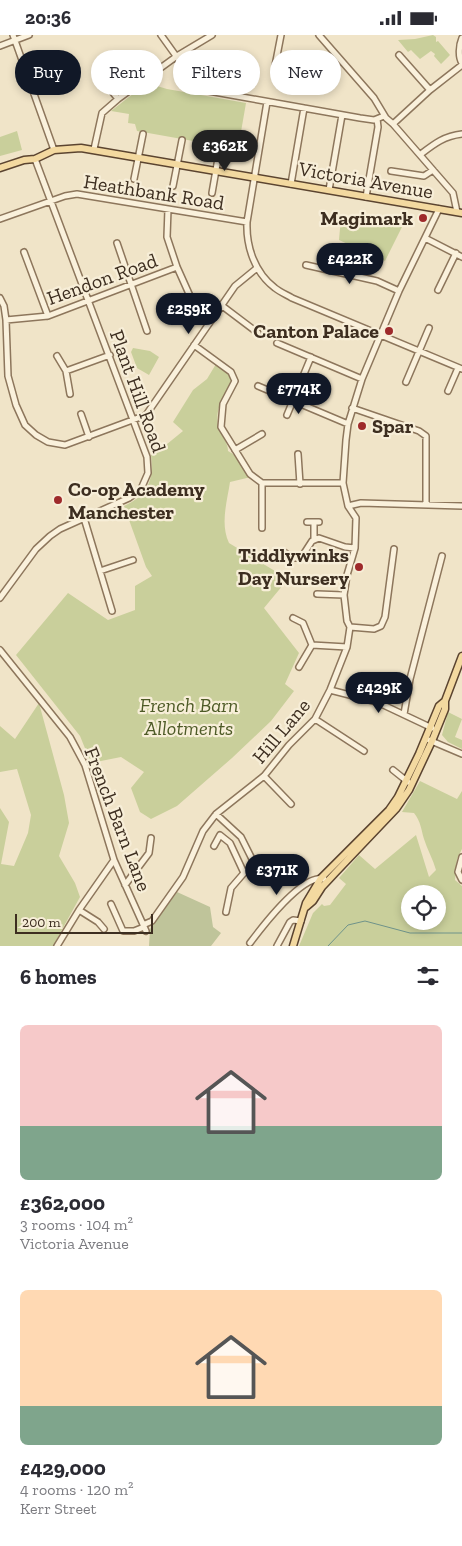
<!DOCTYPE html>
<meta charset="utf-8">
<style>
body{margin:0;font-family:"Zilla Slab",serif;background:#f7f7f7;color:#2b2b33;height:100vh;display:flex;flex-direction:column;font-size:19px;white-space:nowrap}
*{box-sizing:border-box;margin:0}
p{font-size:16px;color:#7c7c81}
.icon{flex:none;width:28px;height:28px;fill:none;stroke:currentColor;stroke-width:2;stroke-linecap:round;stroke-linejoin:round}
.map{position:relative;height:911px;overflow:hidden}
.side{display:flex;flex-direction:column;background:#fff;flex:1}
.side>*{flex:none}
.guide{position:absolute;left:15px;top:15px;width:432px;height:45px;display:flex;gap:10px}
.tools{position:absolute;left:401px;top:850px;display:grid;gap:10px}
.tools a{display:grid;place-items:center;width:45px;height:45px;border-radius:50%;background:#fff;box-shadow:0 2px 8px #0003;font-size:25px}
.scale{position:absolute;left:15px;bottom:12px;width:138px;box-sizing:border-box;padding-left:5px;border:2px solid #3d2e20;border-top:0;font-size:14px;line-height:18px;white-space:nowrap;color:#3d2e20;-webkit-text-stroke:4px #f7eed8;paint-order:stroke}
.price{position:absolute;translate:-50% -42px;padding:0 11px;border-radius:18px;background:#111827;color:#fff;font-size:16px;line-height:32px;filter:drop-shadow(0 1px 2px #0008)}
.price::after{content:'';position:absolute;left:50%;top:30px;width:15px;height:11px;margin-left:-8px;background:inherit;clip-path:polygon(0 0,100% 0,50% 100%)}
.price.on{background:#222;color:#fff}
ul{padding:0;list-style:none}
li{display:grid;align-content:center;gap:10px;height:265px;padding:0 20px}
li span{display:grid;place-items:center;height:155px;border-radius:8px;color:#555}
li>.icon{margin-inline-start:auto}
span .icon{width:90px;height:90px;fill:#fffc;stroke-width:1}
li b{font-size:21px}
h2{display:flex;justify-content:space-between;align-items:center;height:60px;padding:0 20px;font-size:21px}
.chip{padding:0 18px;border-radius:22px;background:#fff;box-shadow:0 2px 8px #0003;font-size:18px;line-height:45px}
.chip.on{background:#111827;color:#fff}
.status{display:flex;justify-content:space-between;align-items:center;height:35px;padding:0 25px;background:#fff;direction:ltr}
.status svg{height:14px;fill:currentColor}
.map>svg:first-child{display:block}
</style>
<div class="status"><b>20:36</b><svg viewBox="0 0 49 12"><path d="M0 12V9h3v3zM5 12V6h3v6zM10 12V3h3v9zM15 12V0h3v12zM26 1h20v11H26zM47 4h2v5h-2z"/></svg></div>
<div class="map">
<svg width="462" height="911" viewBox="0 0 462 911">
<rect width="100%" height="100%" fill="#f0e4c8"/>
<path fill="#c9cf9b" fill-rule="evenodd" d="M433 0 436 2V7L438 6 450 20 441 29 434 21 435 19 431 16 420 24 411 15 408 17 398 5 415 4Z
M118 21 137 44 119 59 100 36Z
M147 48 167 54 246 68 238 114 137 96 135 89 128 88 129 79 111 76Z
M17 96 22 115 0 121V102Z
M341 182 402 192 385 226 339 205Z
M133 313 150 316 159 322 149 340 137 333 131 317Z
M216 329 229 338 232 345C224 361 213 376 219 394 222 402 228 407 228 416L233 419 251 442 230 447C227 467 220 489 229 508L288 544 264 573 299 618 285 649 294 656 271 686 232 723 177 771 151 784 140 777 131 753 144 737 121 722 91 728 80 701 16 620 68 558 108 585 135 575V551L152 541 146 532 124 471C148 460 154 445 151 420L161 414 183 396 173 387 193 355 207 344Z
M39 668 64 760 69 788 59 821 75 848 80 862 53 911H0V773L9 787 1 829 14 831 28 798 31 780 17 734 0 737V691L15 704Z
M448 677 462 684 455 702 462 705V714L448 707 442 700Z
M420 746 457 764 462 756V814L457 824 455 845 462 851V911H299L313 878 322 869 324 871 330 870 346 849 339 843 359 820 375 834 416 800 429 842 436 835C433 824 427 814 424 804 421 794 421 787 414 778L402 777ZM410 859H438V886H410Z"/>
<path fill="#bfc49a" d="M177 857 210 872 213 892 221 898 211 911H149L150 894Z"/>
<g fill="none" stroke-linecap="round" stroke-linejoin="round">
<path stroke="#6f938a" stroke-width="1" d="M328 911 348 890 365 886 410 898H462"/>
<g stroke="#8d765c" stroke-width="8">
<path id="minor" d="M13 0 54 115
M161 0 199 53 203 55 360 83 374 85 384 81
M319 0 374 63 386 83 393 89 453 158 457 177
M462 3C459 10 458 22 462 28
M0 11 29 0
M399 20 430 55
M275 31 281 0
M118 64 98 39V32L114 19H123L144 45
M267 67 247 187C246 212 255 238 275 253 280 257 287 260 292 263L462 334
M393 89 430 55 462 30
M94 114 102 78 118 64 177 21 212 0
M421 119C434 109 444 101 462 99
M391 136 424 141 433 135
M134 144 143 99
M291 149 304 73
M173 151 182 105
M329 155 342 80
M212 158 220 112
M366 162 378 92 377 84
M168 174 167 202 177 232 190 261 214 282
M0 184 65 161 77 159 247 187
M425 203 462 222
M117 208 147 296
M24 217 48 281
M306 230 377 246 399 256
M438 255 456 218
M0 263 4 271 6 285 8 341 16 370 25 390 36 400 48 407 65 410 146 380 235 251 257 233
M221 270 258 298
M6 285 48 281 177 232
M277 308 362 344
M194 310 231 337 235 346 223 369 221 392 250 439 262 448H343
M57 321 66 336
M406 347 429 293
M258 351 348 389
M448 356 458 333
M70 359 66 336 110 320
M352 373 419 396 426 401V470
M81 379 89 402
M287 380 311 322
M235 415 262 399
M298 419 300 449
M262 448V493
M348 471 361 468 462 471
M84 483 112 576
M307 487H319
M314 487V505
M284 517 293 523H301L312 506 319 503 345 512 355 513
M100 536 133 525
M317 559 344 560
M0 563 36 514 50 501 60 494 129 463 141 454 148 438 147 422 35 124
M293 583 303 588 312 610 347 612
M350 592 374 594 381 591 385 582 394 514
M0 615 70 702 85 730 114 825 146 896
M299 632 312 610
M330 655 377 667 432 693
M404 679 410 644 442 521
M315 684 364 716
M429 705 462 719
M393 735 408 747
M264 741 291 769
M216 779 241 802 255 830 244 838 231 853 226 877
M214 811 220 800 230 808 244 838
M462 822 458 837 462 845
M125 850 149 818 151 803
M111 869 123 896H134L144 892
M79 875 98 887 104 894
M143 890 152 886 183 842 203 796 216 779 264 741 289 710 315 684 330 655 347 612 350 592 347 586 344 560 347 540 355 513 356 483 348 471 343 448 346 405 348 389 362 344 399 256 439 174
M250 908C262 892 303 838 324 844
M57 911 79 875 114 825
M277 911 290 887 293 885 301 886"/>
</g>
<g stroke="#5b4430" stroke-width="9">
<path id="major" d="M0 133 24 125 35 124 54 115 81 113 462 178
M306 872 313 866 322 852 337 836 396 774 409 755 432 706 445 674V666L462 621
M293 911 306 868 321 843 389 775 398 762 419 719 439 671 445 666"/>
</g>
<use href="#minor" stroke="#faf1dc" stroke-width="5"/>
<use href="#major" stroke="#f3d9a0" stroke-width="6"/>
</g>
<g fill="#9e2a2b" stroke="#f7eed8" stroke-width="2">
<circle cx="423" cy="183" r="5"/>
<circle cx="389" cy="296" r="5"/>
<circle cx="362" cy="391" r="5"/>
<circle cx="58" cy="465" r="5"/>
<circle cx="359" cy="532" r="5"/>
</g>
<g text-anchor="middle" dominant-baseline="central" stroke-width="4.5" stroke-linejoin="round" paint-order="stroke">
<g font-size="20" fill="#3d2e20" stroke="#f7eed8">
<text transform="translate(366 145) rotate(10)">Victoria Avenue</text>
<text transform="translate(154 157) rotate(9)">Heathbank Road</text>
<text transform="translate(102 244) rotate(-20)">Hendon Road</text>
<text transform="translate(138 356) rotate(70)">Plant Hill Road</text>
<text transform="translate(281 696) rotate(-50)">Hill Lane</text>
<text transform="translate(118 784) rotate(69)">French Barn Lane</text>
</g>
<g font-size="20" font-weight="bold" fill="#3d2e20" stroke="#f7eed8" text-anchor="end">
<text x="413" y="183">Magimark</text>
<text x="379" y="296">Canton Palace</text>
<text x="372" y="391" text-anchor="start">Spar</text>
<text x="68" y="454" text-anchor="start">Co-op Academy<tspan x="68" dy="23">Manchester</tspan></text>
<text x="349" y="520">Tiddlywinks<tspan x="349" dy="23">Day Nursery</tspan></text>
</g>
<g font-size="20" font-style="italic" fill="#4d5a26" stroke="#f7eed8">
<text x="189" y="670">French Barn<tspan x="189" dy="23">Allotments</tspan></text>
</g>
</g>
</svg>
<div class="tools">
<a><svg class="icon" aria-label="locate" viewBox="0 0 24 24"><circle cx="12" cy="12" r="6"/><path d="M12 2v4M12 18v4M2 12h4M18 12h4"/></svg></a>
</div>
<div class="scale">200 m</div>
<b class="price on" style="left:225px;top:137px">£362K</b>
<b class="price" style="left:350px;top:250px">£422K</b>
<b class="price" style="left:189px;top:300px">£259K</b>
<b class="price" style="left:299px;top:380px">£774K</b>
<b class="price" style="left:379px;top:679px">£429K</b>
<b class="price" style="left:277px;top:861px">£371K</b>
<div class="guide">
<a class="chip on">Buy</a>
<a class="chip">Rent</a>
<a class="chip">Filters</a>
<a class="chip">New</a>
</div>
</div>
<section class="side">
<h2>6 homes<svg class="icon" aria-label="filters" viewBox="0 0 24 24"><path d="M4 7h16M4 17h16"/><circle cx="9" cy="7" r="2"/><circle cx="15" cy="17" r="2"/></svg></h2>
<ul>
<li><span style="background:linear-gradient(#f6c9c9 65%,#7fa58c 0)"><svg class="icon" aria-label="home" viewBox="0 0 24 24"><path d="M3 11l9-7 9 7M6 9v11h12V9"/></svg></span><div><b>£362,000</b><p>3 rooms · 104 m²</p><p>Victoria Avenue</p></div></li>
<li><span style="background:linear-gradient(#ffd9b3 75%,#7fa58c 0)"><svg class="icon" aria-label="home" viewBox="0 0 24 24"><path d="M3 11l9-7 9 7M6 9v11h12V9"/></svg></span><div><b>£429,000</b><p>4 rooms · 120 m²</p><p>Kerr Street</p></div></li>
</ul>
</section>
